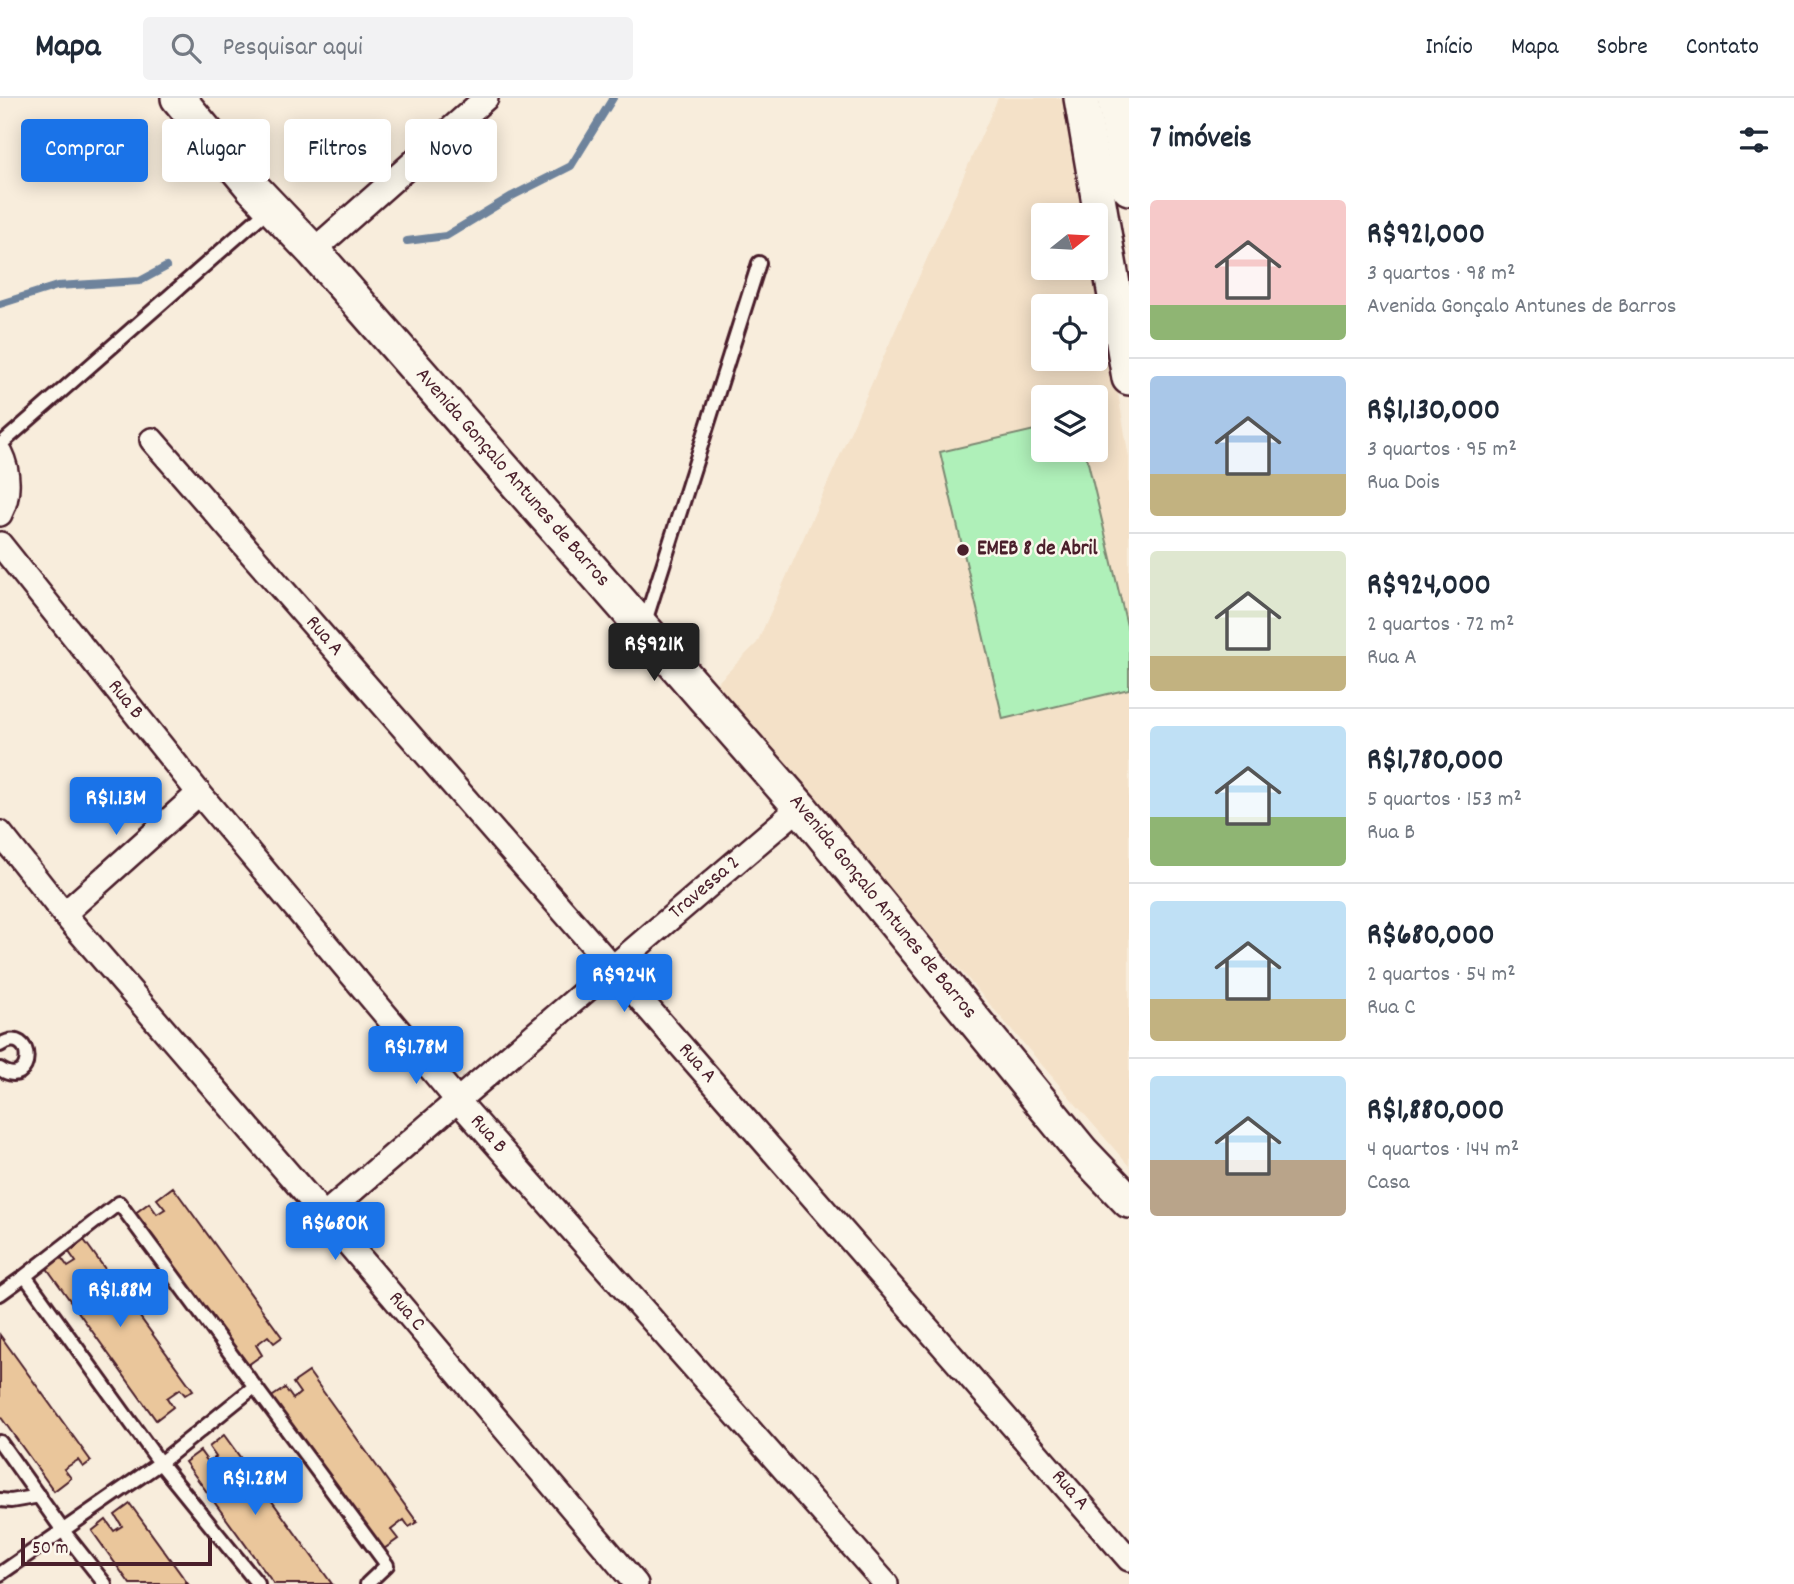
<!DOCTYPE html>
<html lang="pt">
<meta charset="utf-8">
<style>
body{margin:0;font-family:Dekko,sans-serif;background:#f2f2f3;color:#1f2937;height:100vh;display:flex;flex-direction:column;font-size:26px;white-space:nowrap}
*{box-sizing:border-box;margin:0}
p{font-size:23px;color:#747a83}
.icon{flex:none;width:38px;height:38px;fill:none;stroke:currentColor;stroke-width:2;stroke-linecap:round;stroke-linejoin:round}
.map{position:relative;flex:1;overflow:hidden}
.panel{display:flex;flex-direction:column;background:#fff;width:665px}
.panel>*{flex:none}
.top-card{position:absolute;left:21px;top:21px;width:665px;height:63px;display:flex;gap:14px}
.needle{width:46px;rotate:72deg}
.controls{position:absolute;left:1031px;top:105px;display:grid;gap:14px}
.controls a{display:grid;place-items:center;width:77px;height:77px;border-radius:7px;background:#fff;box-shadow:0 4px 18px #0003;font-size:35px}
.scale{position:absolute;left:21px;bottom:18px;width:191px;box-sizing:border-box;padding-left:7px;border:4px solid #4a1f2b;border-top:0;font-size:19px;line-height:24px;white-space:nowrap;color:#4a1f2b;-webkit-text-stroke:5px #fbf7ec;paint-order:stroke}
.price{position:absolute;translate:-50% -60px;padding:0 16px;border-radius:7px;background:#1a73e8;color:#fff;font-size:23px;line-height:46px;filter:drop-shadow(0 2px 4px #0008)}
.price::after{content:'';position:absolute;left:50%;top:42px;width:21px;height:16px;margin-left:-10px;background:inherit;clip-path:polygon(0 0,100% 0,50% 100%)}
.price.selected{background:#222;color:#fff}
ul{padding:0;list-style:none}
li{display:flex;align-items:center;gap:21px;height:175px;padding:0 21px}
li+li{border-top:2px solid #e0e1e3}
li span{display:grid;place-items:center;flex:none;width:196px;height:140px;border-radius:7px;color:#555}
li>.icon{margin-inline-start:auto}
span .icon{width:84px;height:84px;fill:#fffc;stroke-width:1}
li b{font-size:30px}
h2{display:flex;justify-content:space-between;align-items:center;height:84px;padding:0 21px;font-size:30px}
.chip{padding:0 24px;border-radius:7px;background:#fff;box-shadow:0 4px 18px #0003;font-size:24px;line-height:63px}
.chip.selected{background:#1a73e8;color:#fff}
header{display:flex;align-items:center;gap:42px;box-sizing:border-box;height:98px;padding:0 35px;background:#fff;border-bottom:2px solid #e0e1e3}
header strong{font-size:33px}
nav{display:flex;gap:38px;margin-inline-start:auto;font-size:24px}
.search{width:490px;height:63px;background:#f2f2f3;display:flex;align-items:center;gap:18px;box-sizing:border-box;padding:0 24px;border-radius:7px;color:#747a83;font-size:26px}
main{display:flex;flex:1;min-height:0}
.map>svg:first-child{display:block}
</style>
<header>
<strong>Mapa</strong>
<div class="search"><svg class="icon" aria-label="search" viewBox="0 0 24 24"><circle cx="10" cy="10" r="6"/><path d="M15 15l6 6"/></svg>Pesquisar aqui</div>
<nav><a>Início</a><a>Mapa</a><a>Sobre</a><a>Contato</a></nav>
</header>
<main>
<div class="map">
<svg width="1129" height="1486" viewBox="0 0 1129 1486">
<rect width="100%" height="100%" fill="#f8eddc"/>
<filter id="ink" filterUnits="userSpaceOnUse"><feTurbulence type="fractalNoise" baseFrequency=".0143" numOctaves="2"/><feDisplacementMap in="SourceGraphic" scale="14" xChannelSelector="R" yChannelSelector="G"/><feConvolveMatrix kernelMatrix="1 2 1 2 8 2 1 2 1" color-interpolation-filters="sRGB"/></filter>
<g filter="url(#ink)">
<path fill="#f4e1c8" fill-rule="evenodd" d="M998 0H1067L1087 117H1043V170H1096V166L1129 360V1068L715 587 757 545ZM1043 208H1096V261H1043ZM1043 299H1096V352H1043Z"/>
<path fill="#aff0b9" stroke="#7c8872" stroke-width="2" d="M1043 330V352H1085L1129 536V591L1003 621 940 354Z"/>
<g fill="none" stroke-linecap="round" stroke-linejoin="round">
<path stroke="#6e839c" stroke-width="8" d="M407 143 446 138 512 98 571 68 613 0
M0 206 57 188 140 183 166 169"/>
</g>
<path fill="#eac69b" stroke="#4a1f2b" stroke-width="2" d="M173 1089 282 1239 274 1245 268 1238 256 1247 262 1257 245 1269 134 1116 149 1105 157 1116 165 1111 157 1101Z
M84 1142 193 1292 185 1297 180 1291 167 1300 173 1309 156 1322 46 1169 60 1158 68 1169 76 1164 69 1154Z
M0 1237 91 1363 83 1369 78 1362 64 1371 71 1380 54 1393 0 1318Z
M309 1274 417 1424 409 1429 404 1422 391 1432 398 1441 381 1453 270 1300 285 1290 293 1301 300 1295 293 1285Z
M224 1337 332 1486H274L185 1364 200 1353 208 1364 216 1359 209 1349Z
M130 1406 188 1486H130L92 1433 106 1422 114 1433 122 1428 115 1417Z"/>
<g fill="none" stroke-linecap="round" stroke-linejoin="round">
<g stroke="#4a1f2b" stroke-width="18">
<path id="service" d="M0 347 271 109
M644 527 759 165
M0 947C36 925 35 994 0 971
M0 1196 25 1178
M0 1344 64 1434 105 1486
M0 1402 11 1403 40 1398
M0 1476 160 1365 254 1289
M258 1486 160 1365 25 1178 119 1105 387 1467 367 1486"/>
</g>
<g stroke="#4a1f2b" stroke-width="28">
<g id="minor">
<path d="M313 153 486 0"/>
<path id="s1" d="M152 342 1129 1461"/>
<path d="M0 355C9 373 10 397 0 416"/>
<path id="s2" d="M0 446 199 695 458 1003 886 1486"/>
<path id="s3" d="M0 735 64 816 324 1117 636 1486"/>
<path d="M64 816 199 695"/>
<path id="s4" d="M324 1117 800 709"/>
</g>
</g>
<g stroke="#4a1f2b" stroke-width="38">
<g id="secondary">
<path id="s5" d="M178 0 253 90 313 153 800 709 1082 1054 1129 1103"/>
<path d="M1081 0 1129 280"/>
<path d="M1114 0 1129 90"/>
</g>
</g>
<use href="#service" stroke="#fbf7ec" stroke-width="12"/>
<use href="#minor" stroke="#fbf7ec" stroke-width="23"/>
<use href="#secondary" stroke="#fbf7ec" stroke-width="33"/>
</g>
</g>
<circle fill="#4a1f2b" stroke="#fbf7ec" stroke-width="2.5" cx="963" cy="452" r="7"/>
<g text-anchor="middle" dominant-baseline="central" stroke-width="5" stroke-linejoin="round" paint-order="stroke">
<g font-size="21" fill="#4a1f2b" stroke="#fbf7ec">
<text stroke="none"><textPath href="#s5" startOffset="506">Avenida Gonçalo Antunes de Barros</textPath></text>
<text stroke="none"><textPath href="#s1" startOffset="261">Rua A</textPath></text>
<text stroke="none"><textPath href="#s2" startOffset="200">Rua B</textPath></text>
<text stroke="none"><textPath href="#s4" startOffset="502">Travessa 2</textPath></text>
<text stroke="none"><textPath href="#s5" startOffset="1073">Avenida Gonçalo Antunes de Barros</textPath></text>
<text stroke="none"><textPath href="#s1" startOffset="828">Rua A</textPath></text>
<text stroke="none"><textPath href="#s2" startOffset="766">Rua B</textPath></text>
<text stroke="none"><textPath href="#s3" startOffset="628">Rua C</textPath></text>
<text stroke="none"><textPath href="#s1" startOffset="1395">Rua A</textPath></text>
</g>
<g font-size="21" font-weight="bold" fill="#4a1f2b" stroke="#fbf7ec" text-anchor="start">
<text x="977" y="452">EMEB 8 de Abril</text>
</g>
</g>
</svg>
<div class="controls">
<a><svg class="needle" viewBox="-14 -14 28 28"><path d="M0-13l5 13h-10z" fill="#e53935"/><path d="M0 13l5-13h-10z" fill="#747a83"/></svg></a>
<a><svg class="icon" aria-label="locate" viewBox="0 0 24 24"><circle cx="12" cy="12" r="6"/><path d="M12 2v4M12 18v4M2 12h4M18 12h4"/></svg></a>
<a><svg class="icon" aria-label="layers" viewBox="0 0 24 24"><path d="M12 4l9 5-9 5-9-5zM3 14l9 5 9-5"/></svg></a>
</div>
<div class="scale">50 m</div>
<b class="price selected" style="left:654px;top:585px">R$921K</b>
<b class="price" style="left:116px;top:739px">R$1.13M</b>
<b class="price" style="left:624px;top:916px">R$924K</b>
<b class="price" style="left:416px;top:988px">R$1.78M</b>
<b class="price" style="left:335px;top:1164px">R$680K</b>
<b class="price" style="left:120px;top:1231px">R$1.88M</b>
<b class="price" style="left:255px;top:1419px">R$1.28M</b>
<div class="top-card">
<a class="chip selected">Comprar</a>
<a class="chip">Alugar</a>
<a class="chip">Filtros</a>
<a class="chip">Novo</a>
</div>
</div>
<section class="panel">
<h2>7 imóveis<svg class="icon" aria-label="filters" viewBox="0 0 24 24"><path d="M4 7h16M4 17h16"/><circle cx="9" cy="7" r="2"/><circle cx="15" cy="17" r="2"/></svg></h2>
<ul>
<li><span style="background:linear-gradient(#f6c9c9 75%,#8fb573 0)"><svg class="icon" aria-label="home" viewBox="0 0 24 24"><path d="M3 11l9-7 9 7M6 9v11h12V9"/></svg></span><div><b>R$921,000</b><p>3 quartos · 98 m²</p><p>Avenida Gonçalo Antunes de Barros</p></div></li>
<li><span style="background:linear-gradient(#a9c7e8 70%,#c2b280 0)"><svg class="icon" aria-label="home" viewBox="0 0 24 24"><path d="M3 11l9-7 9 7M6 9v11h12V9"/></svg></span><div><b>R$1,130,000</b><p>3 quartos · 95 m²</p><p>Rua Dois</p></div></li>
<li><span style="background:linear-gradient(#dfe7d0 75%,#c2b280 0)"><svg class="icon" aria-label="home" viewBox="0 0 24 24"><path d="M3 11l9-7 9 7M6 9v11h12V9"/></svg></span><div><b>R$924,000</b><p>2 quartos · 72 m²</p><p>Rua A</p></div></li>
<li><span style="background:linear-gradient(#bfe0f5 65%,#8fb573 0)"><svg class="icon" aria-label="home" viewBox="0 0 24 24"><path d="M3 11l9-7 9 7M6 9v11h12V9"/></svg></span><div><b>R$1,780,000</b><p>5 quartos · 153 m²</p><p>Rua B</p></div></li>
<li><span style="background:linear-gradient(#bfe0f5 70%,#c2b280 0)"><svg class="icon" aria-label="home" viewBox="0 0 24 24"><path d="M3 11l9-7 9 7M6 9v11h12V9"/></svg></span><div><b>R$680,000</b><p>2 quartos · 54 m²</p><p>Rua C</p></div></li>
<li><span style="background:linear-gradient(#bfe0f5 60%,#b9a48a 0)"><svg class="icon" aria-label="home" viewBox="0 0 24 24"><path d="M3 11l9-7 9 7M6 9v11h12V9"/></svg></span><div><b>R$1,880,000</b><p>4 quartos · 144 m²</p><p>Casa</p></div></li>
</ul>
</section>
</main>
